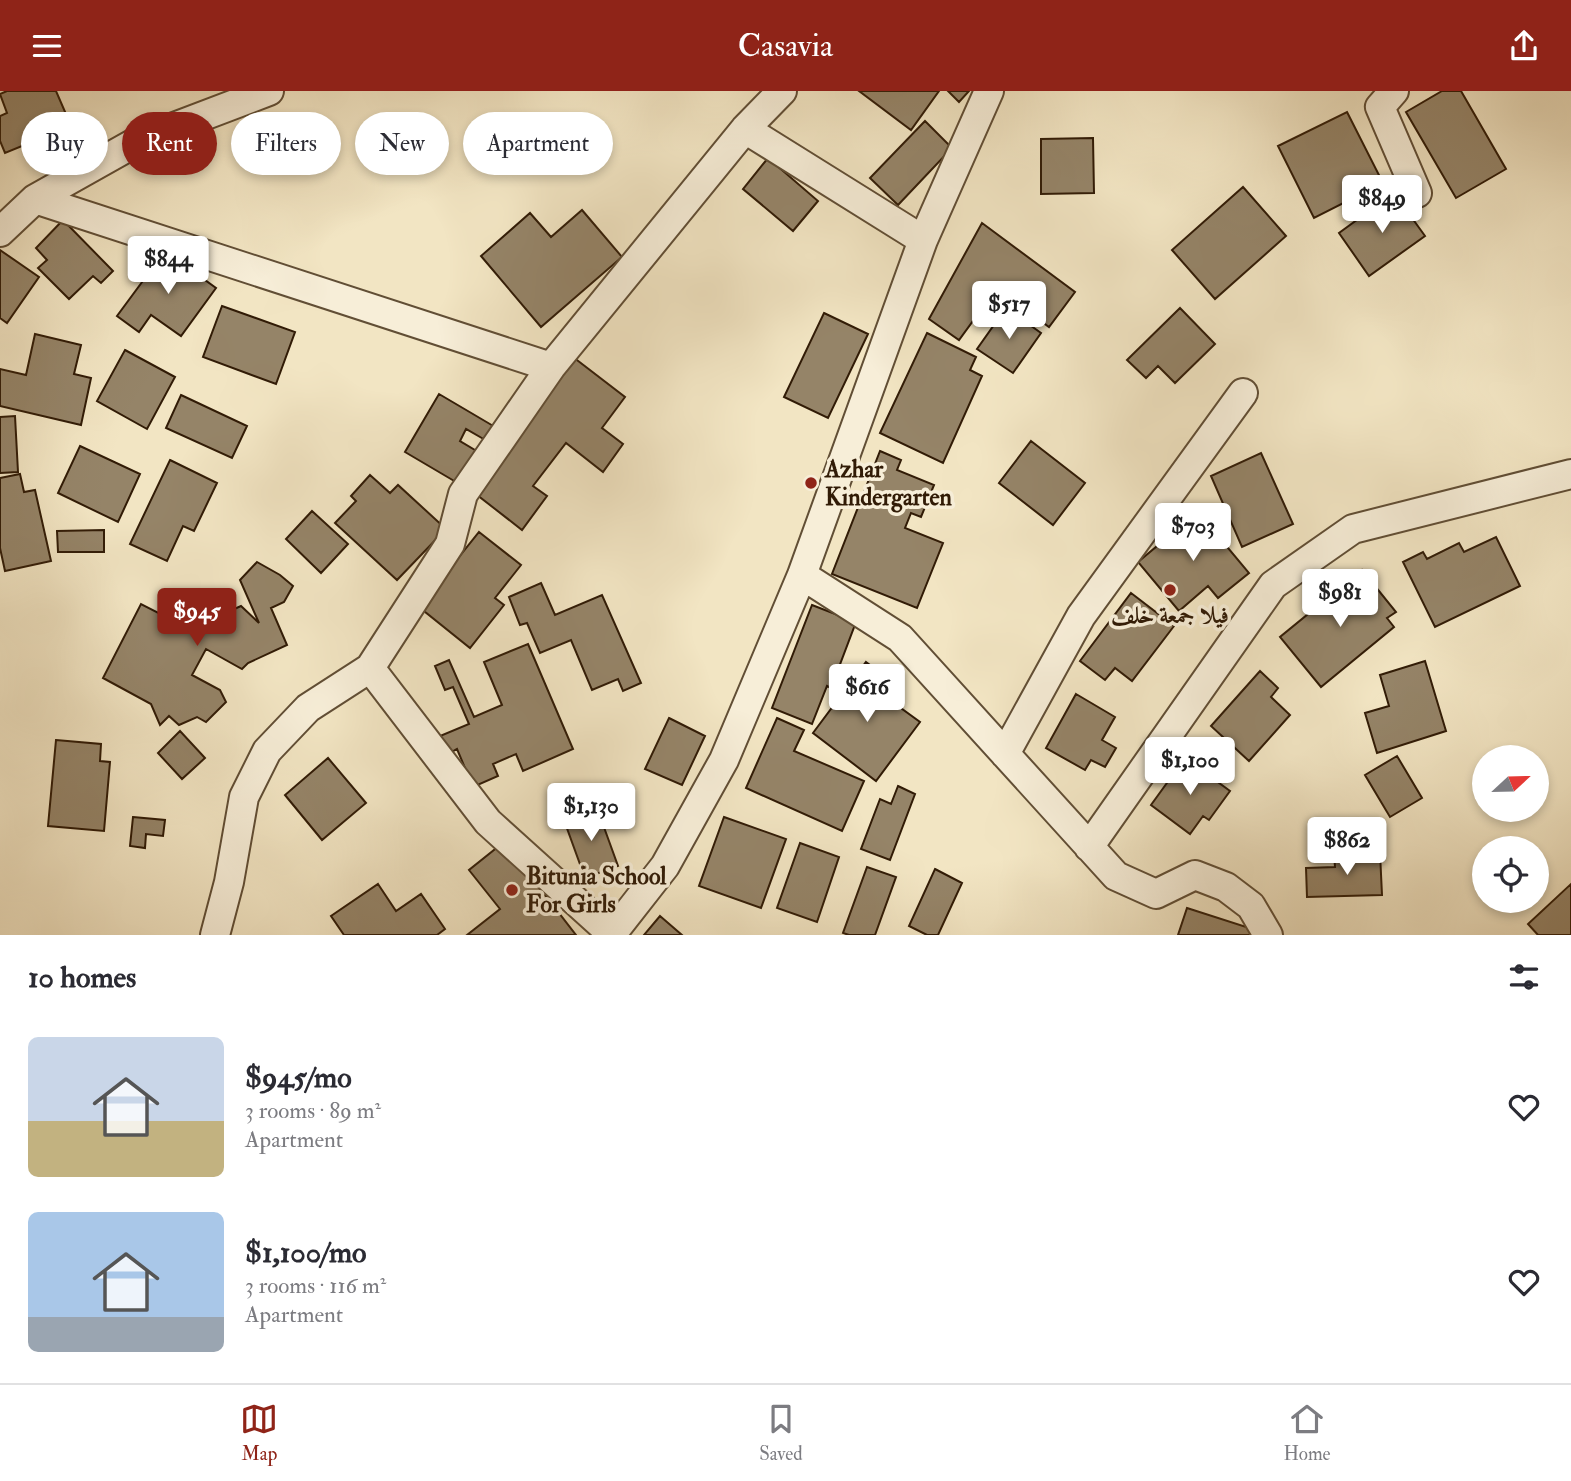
<!DOCTYPE html>
<meta charset="utf-8">
<style>
body{margin:0;font-family:"IM FELL Double Pica",Amiri,serif;background:#f7f7f7;color:#2b2b33;height:100vh;display:flex;flex-direction:column;font-size:26px;white-space:nowrap}
*{box-sizing:border-box;margin:0}
p{font-size:23px;color:#7c7c81}
.icon{flex:none;width:38px;height:38px;fill:none;stroke:currentColor;stroke-width:2;stroke-linecap:round;stroke-linejoin:round}
.map{position:relative;height:844px;overflow:hidden}
.side{display:flex;flex-direction:column;background:#fff;flex:1}
.side>*{flex:none}
.top-card{position:absolute;left:21px;top:21px;width:700px;height:63px;display:flex;gap:14px}
.needle{width:46px;rotate:68deg}
.controls{position:absolute;left:1472px;top:654px;display:grid;gap:14px}
.controls a{display:grid;place-items:center;width:77px;height:77px;border-radius:50%;background:#fff;box-shadow:0 4px 10px #0003;font-size:35px}
.price{position:absolute;translate:-50% -60px;padding:0 16px;border-radius:7px;background:#fff;color:#222;font-size:23px;line-height:46px;filter:drop-shadow(0 2px 4px #0008)}
.price::after{content:'';position:absolute;left:50%;top:42px;width:21px;height:16px;margin-left:-10px;background:inherit;clip-path:polygon(0 0,100% 0,50% 100%)}
.price.selected{background:#8f2418;color:#fff}
ul{padding:0;list-style:none}
li{display:flex;align-items:center;gap:21px;height:175px;padding:0 28px}
li span{display:grid;place-items:center;flex:none;width:196px;height:140px;border-radius:10px;color:#555}
li>.icon{margin-inline-start:auto}
span .icon{width:84px;height:84px;fill:#fffc;stroke-width:1}
li b{font-size:30px}
h2{display:flex;justify-content:space-between;align-items:center;height:84px;padding:0 28px;font-size:30px}
.tag{padding:0 24px;border-radius:32px;background:#fff;box-shadow:0 4px 10px #0003;font-size:24px;line-height:63px}
.tag.selected{background:#8f2418;color:#fff}
header{display:flex;justify-content:space-between;align-items:center;height:91px;padding:0 28px;background:#8f2418;color:#fff;font-size:32px;font-weight:600}
.tab-bar{display:flex;justify-content:space-around;align-items:center;height:98px;border-top:2px solid #e1e1e2;background:#fff;font-size:19px;color:#7c7c81}
.tab-bar a{display:grid;justify-items:center;gap:4px}
.tab-bar .selected{color:#8f2418}
.map>svg:first-child{display:block}
</style>
<header><svg class="icon" aria-label="menu" viewBox="0 0 24 24"><path d="M4 6h16M4 12h16M4 18h16"/></svg>Casavia<svg class="icon" aria-label="share" viewBox="0 0 24 24"><path d="M12 15V3M7 8l5-5 5 5M5 13v7h14v-7"/></svg></header>
<div class="map">
<svg width="1571" height="844" viewBox="0 0 1571 844">
<rect width="100%" height="100%" fill="#f2e5c3"/>
<filter id="stains"><feTurbulence type="fractalNoise" baseFrequency=".00286" numOctaves="4"/><feColorMatrix values="0 0 0 0 .2 0 0 0 0 .09 0 0 0 0 .02 0 0 0 .5 -.17"/></filter>
<radialGradient id="worn" r=".72"><stop offset=".6" stop-color="#630" stop-opacity="0"/><stop offset="1" stop-color="#630" stop-opacity=".3"/></radialGradient>
<path fill="#958468" stroke="#311b06" stroke-width="2" d="M7 0H56L69 30 25 49 27 53 5 62 0 50V25L7 22 0 3Z
M859 0H939L911 39Z
M948 0H969L959 11Z
M1442 0H1461L1506 78 1456 107 1406 21Z
M1347 21 1383 92 1314 127 1278 55Z
M925 30 952 57 898 114 870 87Z
M1093 47 1094 102 1041 103V48Z
M768 67 818 110 793 140 743 98Z
M1243 96 1286 145 1215 208 1172 159Z
M1394 102 1425 145 1369 185 1339 142Z
M582 119 622 166 541 236 481 165 530 122 551 146Z
M63 129 113 180 101 192 93 185 69 208 38 177 47 169 36 157Z
M982 132 1075 201 1049 236 997 197 959 249 929 228Z
M0 159 39 186 7 232 0 227Z
M165 160 216 197 181 245 151 224 139 241 117 225Z
M222 215 295 241 276 293 203 266Z
M1006 217 1041 242 1013 282 977 258Z
M1180 217 1215 253 1175 292 1158 275 1146 287 1127 269Z
M824 222 868 243 828 327 784 306Z
M927 242 976 266 970 279 982 285 943 372 880 342Z
M35 243 81 254 74 283 91 287 81 334 0 315V278L26 284Z
M125 259 175 286 147 338 97 310Z
M573 266 625 306 602 337 623 353 603 381 566 352 533 395 547 405 522 439 472 400Z
M439 303 495 336 487 350 466 338 460 350 480 362 461 394 405 361Z
M181 304 247 335 232 367 166 337Z
M15 325 18 381 0 382V326Z
M1031 350 1085 392 1053 434 999 392Z
M80 355 140 383 118 431 58 402Z
M880 360 901 369 897 379 934 394 921 426 911 422 905 437 943 452 917 517 832 483Z
M1261 362 1293 433 1242 456 1211 385Z
M170 369 217 392 194 440 183 435 167 470 130 453Z
M20 383 24 401 35 399 51 470 5 480 0 457V387Z
M370 384 390 402 398 394 446 438 397 489 335 432 356 410 351 405Z
M312 420 348 453 321 482 286 448Z
M1198 421 1249 482 1218 507 1208 495 1179 520 1138 471Z
M104 439V461H58L57 440Z
M479 441 521 474 495 507 504 514 470 557 419 516Z
M1496 446 1520 495 1435 536 1403 471 1423 461 1427 468 1459 452 1464 461Z
M257 471 280 484 293 495 284 511 271 517 287 554 248 572 242 578 206 558 192 584 220 599 226 611 206 631 197 626 179 634 169 625 160 634 151 613 103 587 141 513 178 532 189 512 205 505 223 523 241 515 259 532 240 489Z
M1362 479 1396 521 1387 527 1394 536 1321 596 1280 546Z
M541 492 555 524 602 504 641 592 623 600 618 588 592 599 571 549 540 562 527 532 520 534 509 506Z
M1131 502 1174 535 1132 590 1115 577 1105 589 1080 570Z
M812 514 856 531 831 597 827 595 812 633 772 617Z
M528 553 573 658 523 680 516 663 493 673 498 685 473 696 457 658 448 663 440 645 469 633 453 596 445 599 435 575 449 569 474 626 502 614 484 571Z
M1425 570 1446 640 1377 662 1365 622 1389 615 1380 584Z
M866 571 893 591 883 604 920 631 876 690 813 642Z
M1260 580 1278 597 1271 606 1290 624 1249 670 1211 635Z
M1076 603 1115 626 1102 649 1116 657 1105 676 1091 669 1085 679 1046 657Z
M669 627 705 645 682 694 645 678Z
M777 627 804 639 794 660 864 690 842 740 746 697Z
M180 640 205 667 182 688 158 662Z
M56 649 101 653 100 670 110 671 104 740 48 735Z
M1397 665 1422 707 1390 726 1365 684Z
M328 667 366 712 322 749 285 704Z
M1185 667 1230 700 1209 729 1203 725 1190 743 1151 714Z
M898 695 915 703 890 769 861 758 880 708 891 713Z
M597 717 618 775 585 787 564 729Z
M133 726 165 729 163 745 146 743 145 757 130 755Z
M724 726 786 748 761 817 699 795Z
M504 751 576 844H467L500 818 469 779Z
M800 752 839 766 817 831 777 817Z
M1380 762 1382 804 1307 806 1306 777 1335 776 1334 763Z
M867 776 896 786 875 844H849L843 842Z
M935 778 962 792 938 844H927L909 835Z
M378 793 396 820 421 803 445 838 437 844H344L331 825Z
M1571 793V844H1538L1528 833Z
M1187 817 1265 842 1264 844H1178Z
M660 825 682 844H644Z"/>
<g fill="none" stroke-linecap="round" stroke-linejoin="round">
<g stroke="#614e35" stroke-width="32">
<path id="minor" d="M1394 0 1380 16 1417 102
M35 108 551 276
M0 141 35 108 140 49 269 0
M923 149 989 0
M802 484 900 547 1116 785 1156 803 1195 784 1226 796 1251 815 1268 844
M370 577 488 731 612 843
M1005 663 1081 525 1243 302
M1089 756 1273 494 1353 438 1571 383
M215 844 229 791 244 706 267 660 308 617 370 577 450 453 463 403 551 276 745 38 782 0
M611 844 665 775 724 669 802 484 923 149 745 38"/>
</g>
<use href="#minor" stroke="#f7eed8" stroke-width="28"/>
</g>
<g fill="#8f2418" stroke="#f7eed8" stroke-width="2.5">
<circle cx="811" cy="392" r="7"/>
<circle cx="1170" cy="499" r="7"/>
<circle cx="512" cy="799" r="7"/>
</g>
<g text-anchor="middle" dominant-baseline="central" stroke-width="7" stroke-linejoin="round" paint-order="stroke">
<g font-size="24" font-weight="bold" fill="#311b06" stroke="#f7eed8" text-anchor="start">
<text x="825" y="378">Azhar<tspan x="825" dy="28">Kindergarten</tspan></text>
<text x="1170" y="524" text-anchor="middle">فيلا جمعة خلف</text>
<text x="526" y="785">Bitunia School<tspan x="526" dy="28">For Girls</tspan></text>
</g>
</g>
<rect width="100%" height="100%" filter="url(#stains)"/>
<rect width="100%" height="100%" fill="url(#worn)"/>
</svg>
<div class="controls">
<a><svg class="needle" viewBox="-14 -14 28 28"><path d="M0-13l5 13h-10z" fill="#e53935"/><path d="M0 13l5-13h-10z" fill="#7c7c81"/></svg></a>
<a><svg class="icon" aria-label="locate" viewBox="0 0 24 24"><circle cx="12" cy="12" r="6"/><path d="M12 2v4M12 18v4M2 12h4M18 12h4"/></svg></a>
</div>
<b class="price" style="left:1382px;top:144px">$849</b>
<b class="price" style="left:168px;top:205px">$844</b>
<b class="price" style="left:1009px;top:250px">$517</b>
<b class="price" style="left:1193px;top:472px">$703</b>
<b class="price" style="left:1340px;top:538px">$981</b>
<b class="price selected" style="left:197px;top:557px">$945</b>
<b class="price" style="left:867px;top:633px">$616</b>
<b class="price" style="left:1190px;top:706px">$1,100</b>
<b class="price" style="left:591px;top:752px">$1,130</b>
<b class="price" style="left:1347px;top:786px">$862</b>
<div class="top-card">
<a class="tag">Buy</a>
<a class="tag selected">Rent</a>
<a class="tag">Filters</a>
<a class="tag">New</a>
<a class="tag">Apartment</a>
</div>
</div>
<section class="side">
<h2>10 homes<svg class="icon" aria-label="filters" viewBox="0 0 24 24"><path d="M4 7h16M4 17h16"/><circle cx="9" cy="7" r="2"/><circle cx="15" cy="17" r="2"/></svg></h2>
<ul>
<li><span style="background:linear-gradient(#c9d6e8 60%,#c2b280 0)"><svg class="icon" aria-label="home" viewBox="0 0 24 24"><path d="M3 11l9-7 9 7M6 9v11h12V9"/></svg></span><div><b>$945/mo</b><p>3 rooms · 89 m²</p><p>Apartment</p></div><svg class="icon" aria-label="heart" viewBox="0 0 24 24"><path d="M12 20l-8-8c-3-5 5-10 8-4 3-6 11-1 8 4z"/></svg></li>
<li><span style="background:linear-gradient(#a9c7e8 75%,#9aa5b1 0)"><svg class="icon" aria-label="home" viewBox="0 0 24 24"><path d="M3 11l9-7 9 7M6 9v11h12V9"/></svg></span><div><b>$1,100/mo</b><p>3 rooms · 116 m²</p><p>Apartment</p></div><svg class="icon" aria-label="heart" viewBox="0 0 24 24"><path d="M12 20l-8-8c-3-5 5-10 8-4 3-6 11-1 8 4z"/></svg></li>
</ul>
</section>
<nav class="tab-bar">
<a class="selected"><svg class="icon" aria-label="map" viewBox="0 0 24 24"><path d="M3 6l6-2 6 2 6-2v14l-6 2-6-2-6 2zM9 4v14M15 6v14"/></svg>Map</a>
<a><svg class="icon" aria-label="saved" viewBox="0 0 24 24"><path d="M7 4h10v16l-5-4-5 4z"/></svg>Saved</a>
<a><svg class="icon" aria-label="home" viewBox="0 0 24 24"><path d="M3 11l9-7 9 7M6 9v11h12V9"/></svg>Home</a>
</nav>
